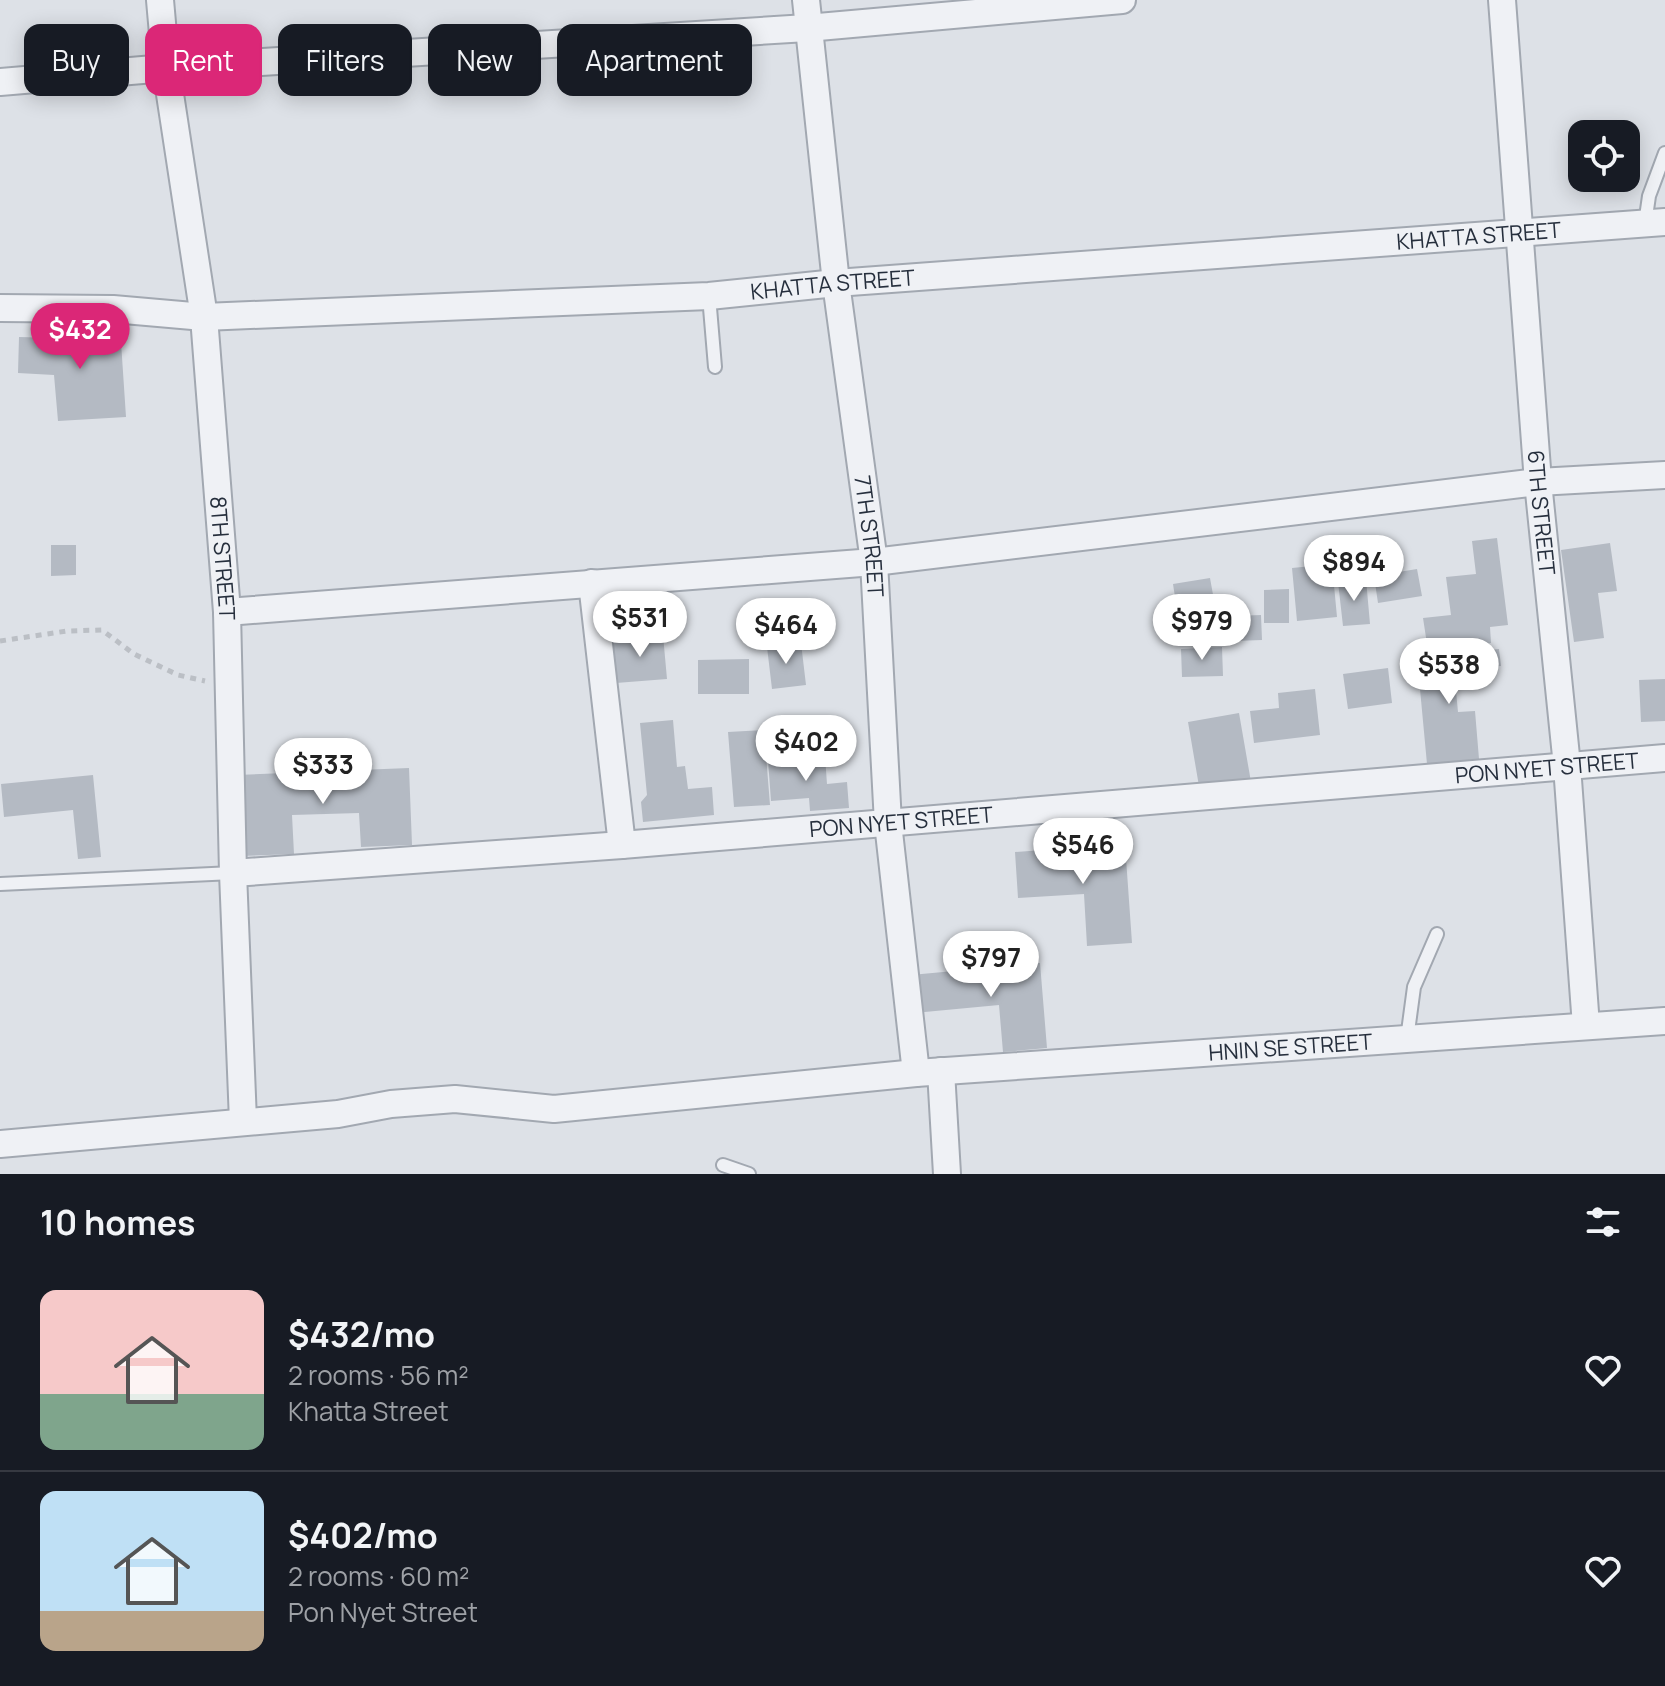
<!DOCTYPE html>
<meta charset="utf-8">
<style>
body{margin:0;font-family:Manrope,sans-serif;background:#242831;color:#f1f3f6;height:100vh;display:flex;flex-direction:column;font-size:30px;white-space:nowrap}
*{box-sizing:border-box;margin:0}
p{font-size:26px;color:#9ea1a6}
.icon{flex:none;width:44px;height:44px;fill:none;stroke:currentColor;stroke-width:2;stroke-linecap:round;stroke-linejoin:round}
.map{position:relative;height:1174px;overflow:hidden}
.side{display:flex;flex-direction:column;background:#171b24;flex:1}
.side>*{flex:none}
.hud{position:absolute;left:24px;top:24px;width:800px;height:72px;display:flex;gap:16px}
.buttons{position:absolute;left:1568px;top:120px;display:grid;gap:16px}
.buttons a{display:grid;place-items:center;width:72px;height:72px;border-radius:16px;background:#171b24;box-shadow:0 4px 20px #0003;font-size:40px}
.price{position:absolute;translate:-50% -68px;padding:0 18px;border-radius:28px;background:#fff;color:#222;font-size:26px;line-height:52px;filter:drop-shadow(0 2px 4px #0008)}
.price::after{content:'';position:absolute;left:50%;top:48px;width:24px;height:18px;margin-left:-12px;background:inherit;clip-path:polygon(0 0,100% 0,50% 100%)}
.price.selected{background:#db2777;color:#fff}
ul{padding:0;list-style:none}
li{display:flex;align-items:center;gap:24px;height:200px;padding:0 40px}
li+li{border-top:2px solid #363941}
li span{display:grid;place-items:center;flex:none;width:224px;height:160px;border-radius:16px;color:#555}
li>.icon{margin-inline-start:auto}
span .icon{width:96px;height:96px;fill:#fffc;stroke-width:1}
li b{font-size:34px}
h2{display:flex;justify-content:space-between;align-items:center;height:96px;padding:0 40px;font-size:34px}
.pill{padding:0 28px;border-radius:16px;background:#171b24;box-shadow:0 4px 20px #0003;font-size:28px;line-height:72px}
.pill.selected{background:#db2777;color:#fff}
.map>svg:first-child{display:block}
</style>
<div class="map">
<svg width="1665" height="1174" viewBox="0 0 1665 1174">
<rect width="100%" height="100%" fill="#dde1e7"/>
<path fill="#b4bac3" d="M120 327 126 417 58 421 54 375 18 373 19 337 56 338 52 331Z
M1497 538 1508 625 1490 627 1491 643 1453 648 1452 642 1427 644 1423 618 1451 615 1446 577 1476 574 1472 541Z
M1610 543 1617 591 1598 593 1604 638 1574 642 1561 550Z
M51 545H76V575L51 576Z
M1332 564 1337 617 1297 621 1292 568Z
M1417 569 1422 596 1378 603 1374 576Z
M1210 578 1216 611 1195 614 1226 616 1225 638 1194 636 1195 614 1178 617 1173 584Z
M1366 579 1370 624 1343 626 1338 582Z
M1289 589V623H1264V590Z
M1261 615 1262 640 1234 641 1233 616Z
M663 635 667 679 616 683 612 639Z
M801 643 806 685 772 689 767 647Z
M1222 647 1223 676 1182 677 1181 649Z
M1499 649 1501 666 1454 670 1458 712 1475 711 1479 759 1427 764 1417 657Z
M749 659V694H698V660Z
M1388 668 1392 703 1348 709 1343 674Z
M1665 679V721L1641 722 1639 680Z
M1315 689 1320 735 1254 743 1250 711 1279 708 1278 693Z
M1239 713 1251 782 1200 792 1188 722Z
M673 720 677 767 685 766 688 789 712 787 714 815 643 822 641 802 647 795 640 723Z
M764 730 770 805 734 807 728 732Z
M825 756 827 784 847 782 849 808 810 811 809 798 771 801 768 760Z
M409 768 412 845 361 847 359 813 292 815 294 854 241 856 237 775Z
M93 775 101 857 78 859 73 810 4 817 1 784Z
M1125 844 1132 943 1087 946 1084 894 1018 898 1015 852Z
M1040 963 1047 1048 1003 1052 999 1005 914 1013 911 975Z"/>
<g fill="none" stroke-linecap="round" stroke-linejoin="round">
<g stroke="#a2a8b1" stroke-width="16">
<path id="service" d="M1645 224 1649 196 1665 153
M709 296 715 367
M0 884 233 873
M1407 1039 1414 987 1437 934
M723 1165 749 1174"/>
</g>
<g stroke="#a2a8b1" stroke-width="30">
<g id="minor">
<path id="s1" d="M160 0 166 68 204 317 227 612 233 873 243 1121"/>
<path id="s2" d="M806 0 836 283 874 562 888 823 916 1073"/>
<path id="s3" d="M1502 0 1538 482 1567 766 1586 1026"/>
<path d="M0 82 166 68 807 28 1122 0"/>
<path id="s4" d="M0 308 113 309 204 317 709 296 836 283 1665 222"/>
<path d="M592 583 622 845"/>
<path d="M227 612 874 562 1538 482 1665 475"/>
<path id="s5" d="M233 873 622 845 1665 758"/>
<path d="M941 1071 947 1174"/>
<path id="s6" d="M0 1144 338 1114 391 1104 455 1099 554 1109 916 1073 1665 1021"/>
</g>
</g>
<path stroke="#bbbfc5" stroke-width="5" stroke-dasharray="6 6" stroke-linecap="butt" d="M0 641 67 631 102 630 134 654 178 675 205 681"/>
<use href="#service" stroke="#eff1f5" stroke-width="12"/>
<use href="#minor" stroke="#eff1f5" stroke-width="26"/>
</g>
<g text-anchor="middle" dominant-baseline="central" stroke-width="8" stroke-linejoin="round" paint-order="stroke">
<g font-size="22" fill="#262f3d" stroke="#ecf0f5">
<text stroke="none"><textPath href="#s4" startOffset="1482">KHATTA STREET</textPath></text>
<text stroke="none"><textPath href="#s4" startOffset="834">KHATTA STREET</textPath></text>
<text stroke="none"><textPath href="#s3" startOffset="514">6TH STREET</textPath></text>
<text stroke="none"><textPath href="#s2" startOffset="540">7TH STREET</textPath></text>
<text stroke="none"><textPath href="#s1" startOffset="562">8TH STREET</textPath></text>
<text stroke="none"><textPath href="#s5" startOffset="1318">PON NYET STREET</textPath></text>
<text stroke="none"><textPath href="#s5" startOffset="670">PON NYET STREET</textPath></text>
<text stroke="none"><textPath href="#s6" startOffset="1296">HNIN SE STREET</textPath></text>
</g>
</g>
</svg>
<div class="buttons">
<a><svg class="icon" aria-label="locate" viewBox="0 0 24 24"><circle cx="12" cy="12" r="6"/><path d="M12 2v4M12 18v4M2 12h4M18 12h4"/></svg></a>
</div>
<b class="price selected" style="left:80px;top:371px">$432</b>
<b class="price" style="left:1354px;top:603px">$894</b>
<b class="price" style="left:640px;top:659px">$531</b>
<b class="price" style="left:1202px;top:662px">$979</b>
<b class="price" style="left:786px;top:666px">$464</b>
<b class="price" style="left:1449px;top:706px">$538</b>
<b class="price" style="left:806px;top:783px">$402</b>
<b class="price" style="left:323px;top:806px">$333</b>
<b class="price" style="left:1083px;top:886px">$546</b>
<b class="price" style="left:991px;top:999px">$797</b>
<div class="hud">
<a class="pill">Buy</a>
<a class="pill selected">Rent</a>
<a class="pill">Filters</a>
<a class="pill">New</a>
<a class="pill">Apartment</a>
</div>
</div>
<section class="side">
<h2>10 homes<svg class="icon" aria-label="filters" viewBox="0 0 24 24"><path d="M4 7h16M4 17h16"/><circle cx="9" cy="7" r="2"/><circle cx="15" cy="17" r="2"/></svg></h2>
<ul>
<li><span style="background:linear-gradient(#f6c9c9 65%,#7fa58c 0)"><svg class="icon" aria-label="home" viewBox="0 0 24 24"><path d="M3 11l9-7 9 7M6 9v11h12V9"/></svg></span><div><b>$432/mo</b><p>2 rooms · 56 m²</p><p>Khatta Street</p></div><svg class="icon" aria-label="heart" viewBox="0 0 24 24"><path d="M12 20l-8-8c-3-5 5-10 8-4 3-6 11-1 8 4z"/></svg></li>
<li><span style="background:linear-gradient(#bfe0f5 75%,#b9a48a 0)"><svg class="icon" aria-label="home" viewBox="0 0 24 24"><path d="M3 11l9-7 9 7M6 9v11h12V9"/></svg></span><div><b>$402/mo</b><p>2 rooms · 60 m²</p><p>Pon Nyet Street</p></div><svg class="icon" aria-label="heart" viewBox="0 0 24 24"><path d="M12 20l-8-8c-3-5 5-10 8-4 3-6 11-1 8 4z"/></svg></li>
</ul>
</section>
